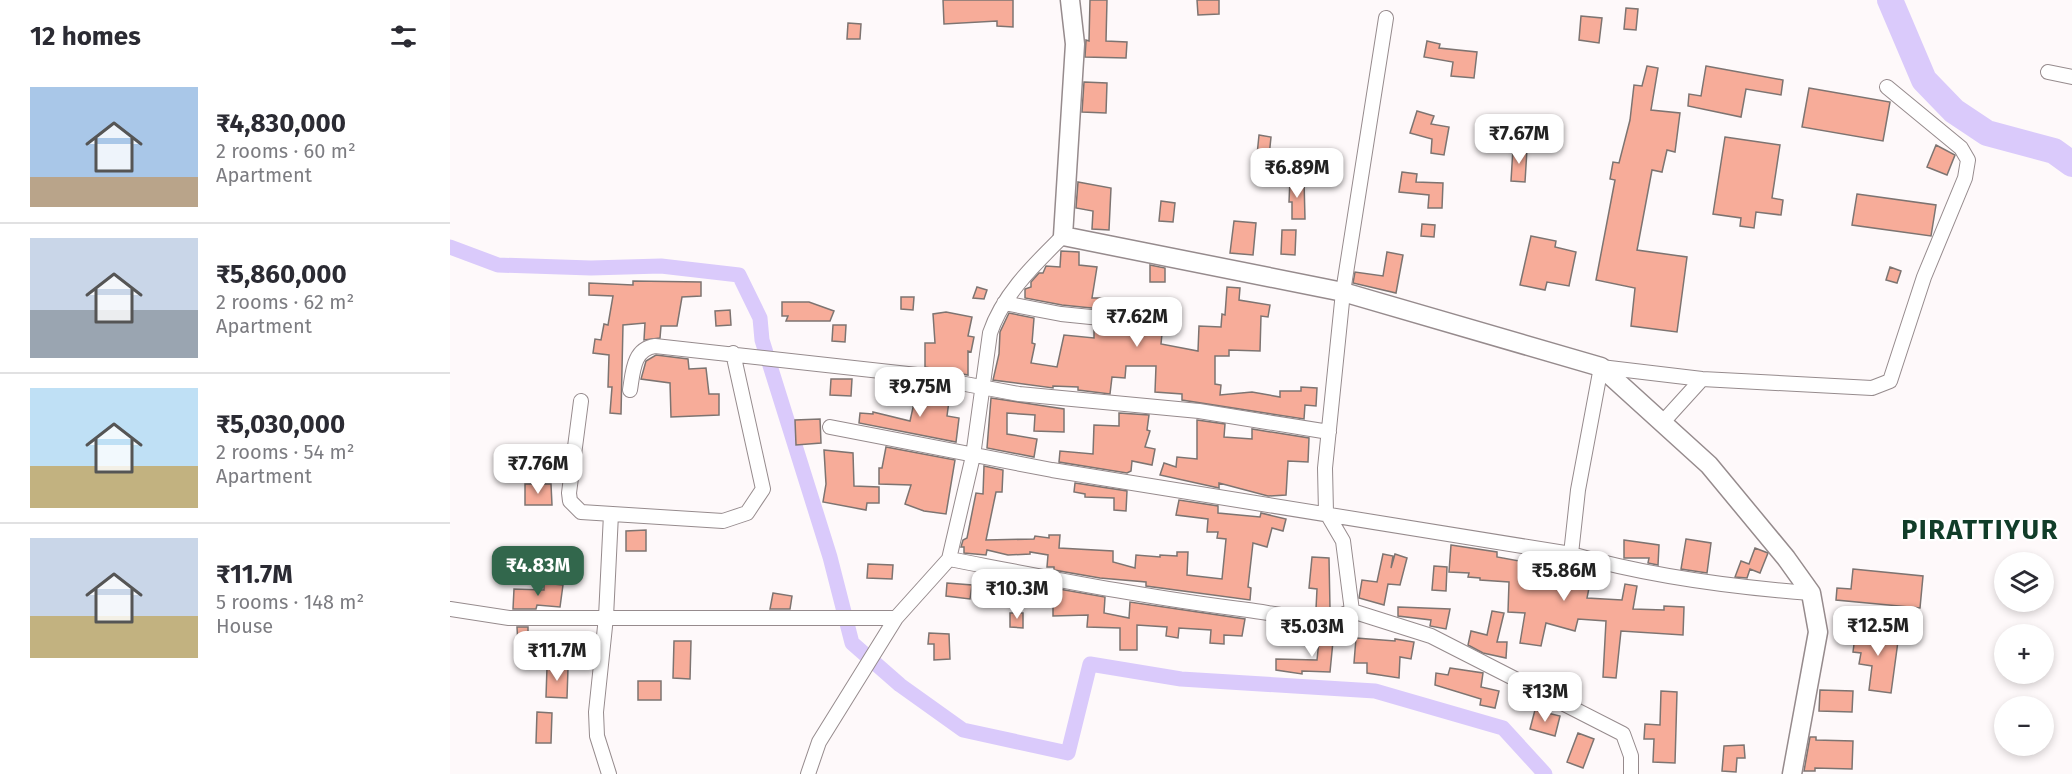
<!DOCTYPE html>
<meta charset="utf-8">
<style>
body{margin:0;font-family:"Fira Sans",sans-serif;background:#f2f2f3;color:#2b2b33;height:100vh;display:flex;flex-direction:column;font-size:22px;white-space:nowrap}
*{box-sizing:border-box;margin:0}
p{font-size:20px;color:#7c7c81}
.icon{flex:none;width:33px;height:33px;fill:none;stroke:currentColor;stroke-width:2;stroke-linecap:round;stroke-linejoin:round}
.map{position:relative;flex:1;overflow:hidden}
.sheet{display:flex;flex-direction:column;background:#fff;width:450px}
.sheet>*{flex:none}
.tools{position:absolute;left:1544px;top:552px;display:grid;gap:12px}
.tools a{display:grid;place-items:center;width:60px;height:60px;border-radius:50%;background:#fff;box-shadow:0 3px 9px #0003;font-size:30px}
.price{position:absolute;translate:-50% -51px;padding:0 14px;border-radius:12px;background:#fff;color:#222;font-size:20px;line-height:39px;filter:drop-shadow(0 2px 3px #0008)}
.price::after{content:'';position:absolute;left:50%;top:36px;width:18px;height:14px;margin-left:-9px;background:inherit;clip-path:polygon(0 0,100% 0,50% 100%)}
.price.active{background:#32674c;color:#fff}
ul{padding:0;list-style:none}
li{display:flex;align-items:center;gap:18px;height:150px;padding:0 30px}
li+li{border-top:2px solid #e1e1e2}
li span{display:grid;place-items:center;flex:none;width:168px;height:120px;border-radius:0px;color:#555}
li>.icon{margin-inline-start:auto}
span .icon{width:72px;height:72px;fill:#fffc;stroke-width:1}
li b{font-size:26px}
h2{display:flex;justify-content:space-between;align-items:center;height:72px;padding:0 30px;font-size:26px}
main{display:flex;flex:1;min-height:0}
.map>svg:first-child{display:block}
</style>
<main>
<section class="sheet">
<h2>12 homes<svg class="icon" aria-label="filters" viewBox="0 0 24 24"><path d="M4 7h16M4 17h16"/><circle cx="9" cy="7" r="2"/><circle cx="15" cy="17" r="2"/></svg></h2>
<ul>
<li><span style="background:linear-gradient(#a9c7e8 75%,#b9a48a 0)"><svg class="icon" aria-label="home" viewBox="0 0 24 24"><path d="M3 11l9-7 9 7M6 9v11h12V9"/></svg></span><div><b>₹4,830,000</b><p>2 rooms · 60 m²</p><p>Apartment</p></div></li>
<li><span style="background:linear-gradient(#c9d6e8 60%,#9aa5b1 0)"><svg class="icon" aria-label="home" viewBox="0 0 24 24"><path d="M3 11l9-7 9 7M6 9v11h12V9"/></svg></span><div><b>₹5,860,000</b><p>2 rooms · 62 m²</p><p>Apartment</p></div></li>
<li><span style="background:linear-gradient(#bfe0f5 65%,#c2b280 0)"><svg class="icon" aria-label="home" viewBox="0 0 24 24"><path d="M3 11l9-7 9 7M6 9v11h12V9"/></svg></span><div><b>₹5,030,000</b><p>2 rooms · 54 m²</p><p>Apartment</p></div></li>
<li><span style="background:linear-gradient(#c9d6e8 65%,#c2b280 0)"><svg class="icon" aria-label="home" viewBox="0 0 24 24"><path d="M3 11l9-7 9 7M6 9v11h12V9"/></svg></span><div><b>₹11.7M</b><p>5 rooms · 148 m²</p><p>House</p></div></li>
</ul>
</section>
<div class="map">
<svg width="1622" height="774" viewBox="0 0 1622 774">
<rect width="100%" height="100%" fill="#fef9fa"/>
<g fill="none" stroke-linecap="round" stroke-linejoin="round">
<path stroke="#dacafb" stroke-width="15" d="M0 247 48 265 141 268 211 266 289 275 310 318 312 340 380 557 402 643 450 685 513 730 618 753 640 664 731 679 925 691 1053 728 1095 774"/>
<path stroke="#dacafb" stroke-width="26" d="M1440 0 1474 80 1504 111 1537 133 1604 151 1622 164"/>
</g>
<path fill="#f7ac99" stroke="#7d7471" stroke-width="1.5" d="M493 0H563V27L547 26V21L494 24Z
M640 0H657L656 41 677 42 676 58 635 57 636 40 639 41Z
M747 0H769V14L748 15Z
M1176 8 1188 9 1186 30 1174 29Z
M1131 16 1152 18 1149 43 1129 40Z
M398 23 411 24 410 39H397Z
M977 41 990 44 989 48 1027 52 1024 78 1001 76 1003 62 974 57Z
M1197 66 1208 68 1201 110 1230 113 1225 152 1217 150 1212 172 1202 170 1187 250 1237 257 1227 332 1181 326 1185 288 1146 280 1165 180 1160 179 1163 162 1169 163 1180 120 1184 85 1192 86Z
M1256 66 1333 80 1331 95 1296 89 1291 117 1238 106 1239 94 1251 96Z
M634 82 657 83 656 113 632 112Z
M1359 88 1440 102 1433 141 1352 127Z
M967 111 984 116 981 124 999 127 994 155 981 153 982 139 960 133Z
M809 135 821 137 818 166 806 165Z
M1275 137 1330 145 1322 198 1333 200 1331 215 1306 212 1304 228 1290 226 1291 218 1263 214Z
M1486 145 1505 155 1497 175 1477 167Z
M1063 148 1077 149 1075 182 1061 181Z
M952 172 967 174 966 182 993 183 992 208H978L979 195 949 192Z
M840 180H854L855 219H842V202H839Z
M628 182 661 188 659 230 642 229 643 211 626 208Z
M1407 194 1486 205 1481 236 1402 225Z
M711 201 725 203 723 222 709 221Z
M784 221 806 223 803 255 780 253Z
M972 224 985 225 984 237 971 236Z
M832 230H846L845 255 831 254Z
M1081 236 1106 241 1105 247 1126 252 1119 286 1097 282 1095 290 1070 285Z
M611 251 629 252V265L647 267 642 298H666V303L690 305 689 311 714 314 711 344 748 351 749 326 771 327 772 314 775 315 777 287 790 288 789 300 820 305 818 317 811 316 810 351 779 350V356H765V384L771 385 770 395 802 392 830 397V391H851V387L867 388 866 406 855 405 854 419 732 400V394L705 392 706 366H676L675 378 662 377 660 394 628 390V387L603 386V388L543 380 549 354 550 332 559 313 584 318 582 343 585 344 581 363 607 367 614 335 644 338V326L689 331 698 327V318L691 313 612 305 575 298V289L581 287V282L589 273H593L596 266 610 267Z
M937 252 953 255 946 293 903 283 905 272 933 276Z
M700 265 715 268V282H700Z
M1440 267 1451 271 1447 283 1436 280Z
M183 281 251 282V296L232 297 227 326H211L210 338 194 340 195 323 173 325 171 414 160 413 162 387H158L159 355 143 353 145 339 151 340 154 324 158 325 163 296 139 295V283L183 285Z
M527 287 537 290 534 299 523 298Z
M451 297H464L463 310 451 309Z
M332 302H359L384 311 380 321H336L338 316H332Z
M280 310 281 325 266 326 265 311Z
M496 312 522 317 518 336 524 337 521 352 518 351V375L475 367V343H485L483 314Z
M383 325H396L395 342 382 341Z
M206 355 238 359 239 369 256 368 259 394H269V415L221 417 220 383 191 379 196 361Z
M381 379H402L401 396 380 395Z
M468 385 485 388 482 399 499 401 497 416 509 418 506 442 409 423 410 413 423 414V412L460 421Z
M541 398 614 409V432L584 431 585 415 557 413V434L587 439 584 457 537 448Z
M669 413 699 415 697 430 700 431 695 447 705 449 702 465 682 461 681 471 677 473 609 462 610 451 643 454 644 425 669 426Z
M370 419 371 443 346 445 345 420Z
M747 420 775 424 774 437 802 439V429L859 438 858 462 838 461 836 495 818 496 769 483V488L710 475 714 463 726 467 727 457 747 459Z
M436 447 505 460 496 514 474 511 455 504 461 485 429 484V468H432Z
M374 450 403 453 404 486 429 487V503H417L416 510 373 502 376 484Z
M534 466 553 470 552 492H546L536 540 584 539 585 536 599 538V535H610L609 548 663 551V562L685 568 686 555 710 557V555L727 556V552H738L737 575 772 579 776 539 767 538 768 532H757L758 519 726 515 729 500 768 506V513L810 517 811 513 836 519 833 531 822 528 817 547 803 543 798 587 801 588 800 600 696 586V582L650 578 604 570V567H597L598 555 580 552V554L558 555 537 550 536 555 514 553V547H511L513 540 517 538 526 493 533 494Z
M625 483 677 491 676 511 664 510V498L635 497V494L624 492Z
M75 484H101L102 505H75Z
M196 530V551H176V531Z
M1236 539 1261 543 1257 573 1231 569Z
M1174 540 1209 545 1208 565 1198 563 1199 558H1174Z
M1001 545 1047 552V557L1085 564V560L1099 561V576L1127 578 1140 583 1137 598 1172 600 1175 584 1187 586 1183 609 1214 610V606L1234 607 1233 635 1171 631 1166 678 1153 677 1156 621 1128 619 1125 631 1096 623 1091 646 1070 643 1075 613 1058 612 1059 582 1030 580V578L1018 577 1019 573 999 572Z
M1305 548 1318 553 1310 573 1300 569 1297 578 1285 577 1291 561 1299 564Z
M933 554 943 556 941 568 945 554 957 558 950 585 938 584 934 605 909 598 912 580 927 582Z
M862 557 879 558 880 608 866 609 867 589 859 588Z
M418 564 443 565 442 579 417 578Z
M984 566 997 567 996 591 982 590Z
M1403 569 1473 576 1470 608 1386 600 1387 588 1401 589Z
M531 580 547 582 545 596 529 595Z
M94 583 113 585 110 607 87 605 86 609H63L64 589 94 590Z
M497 583 522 585 520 599 496 596Z
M603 588 655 597 654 613 679 618 680 602 795 619 792 636 774 635V644L760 643 761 630 729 628 728 638 716 636 717 627 687 625V650H670V628L637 627 638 615 603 616V605L578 604 579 589 603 590Z
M323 593 342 596 340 609H320Z
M948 607 1000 609 996 629 980 626 981 620 948 616Z
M1042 611 1054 613 1047 642H1057L1056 658 1033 653 1018 645 1021 631 1037 635Z
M560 613H573V628L560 627Z
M67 627H78V645H68Z
M1406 628 1449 634 1441 693 1419 690 1422 666 1409 664 1411 653 1403 652Z
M870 631H884L880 672 852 671V674L826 670V659L867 660Z
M479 633 499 634 500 659 484 660V644H478Z
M906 638 945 641V639L964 642 961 659 950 657 949 678 917 673V663H904Z
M128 639 141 640 140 665 127 664Z
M224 641H241L240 679 223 678Z
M97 667 118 668 117 698 96 697Z
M1000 668 1033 673 1031 687 1049 691 1045 708 1030 705 1031 699 985 685 986 673 998 675Z
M188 681H211V700H188Z
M1370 690 1403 691 1402 712 1369 711Z
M1211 691 1227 692 1225 763 1203 762 1204 739H1194L1195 724 1210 725Z
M1085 710 1110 716 1105 736 1080 729Z
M87 712 102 713 101 743H86Z
M1128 733 1144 739 1133 768 1117 762Z
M1360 737H1366V740L1403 741 1402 769 1365 768V771H1354Z
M1294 745 1295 758H1287L1286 772 1272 771 1274 746Z"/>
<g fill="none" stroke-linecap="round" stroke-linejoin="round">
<g stroke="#968b8d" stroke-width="16">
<path id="minor" d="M936 18 893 292 875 468 876 512 893 541 902 611 981 636 1173 734 1181 756V774
M1598 72 1622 77
M554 303 611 314 690 322
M180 390C183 372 183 349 205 346L467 375 569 394 749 411 879 432
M131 401 119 493 120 501 131 512 273 521 297 513 313 489 283 353
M1212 423 1252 379
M380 427 602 470 1121 554C1198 576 1280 587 1361 593
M1121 554 1128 490 1151 367 1252 379 1422 388 1440 381 1474 277 1515 178 1518 160 1511 148 1437 87
M499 559C599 578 698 598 798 610 830 614 872 626 902 611
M0 609 59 618H446
M159 774 147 736 146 712 156 617 161 514
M358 774 369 742 446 618 499 559 523 456 540 333C553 294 585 264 613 236"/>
</g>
<g stroke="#968b8d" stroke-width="21">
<path id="tertiary" d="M620 0 625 44 613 236 893 292 1151 367 1259 465 1336 558 1361 593 1368 632 1342 774"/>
</g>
<use href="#minor" stroke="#fff" stroke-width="14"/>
<use href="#tertiary" stroke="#fff" stroke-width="18"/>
</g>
<g text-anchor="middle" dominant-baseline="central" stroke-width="4.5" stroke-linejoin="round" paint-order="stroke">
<g font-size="27" font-weight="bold" letter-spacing="1.5" fill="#113d29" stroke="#fff">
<text x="1530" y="530">PIRATTIYUR</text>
</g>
</g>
</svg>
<div class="tools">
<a><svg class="icon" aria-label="layers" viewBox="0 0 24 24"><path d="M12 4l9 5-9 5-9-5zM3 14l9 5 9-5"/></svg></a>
<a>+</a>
<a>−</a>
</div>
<b class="price" style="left:1069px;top:165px">₹7.67M</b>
<b class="price" style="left:847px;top:199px">₹6.89M</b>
<b class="price" style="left:687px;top:348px">₹7.62M</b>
<b class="price" style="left:470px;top:418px">₹9.75M</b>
<b class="price" style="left:88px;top:495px">₹7.76M</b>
<b class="price active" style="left:88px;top:597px">₹4.83M</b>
<b class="price" style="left:1114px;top:602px">₹5.86M</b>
<b class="price" style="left:567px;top:620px">₹10.3M</b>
<b class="price" style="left:1428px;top:657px">₹12.5M</b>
<b class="price" style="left:862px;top:658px">₹5.03M</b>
<b class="price" style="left:107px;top:682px">₹11.7M</b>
<b class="price" style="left:1095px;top:723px">₹13M</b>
</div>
</main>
